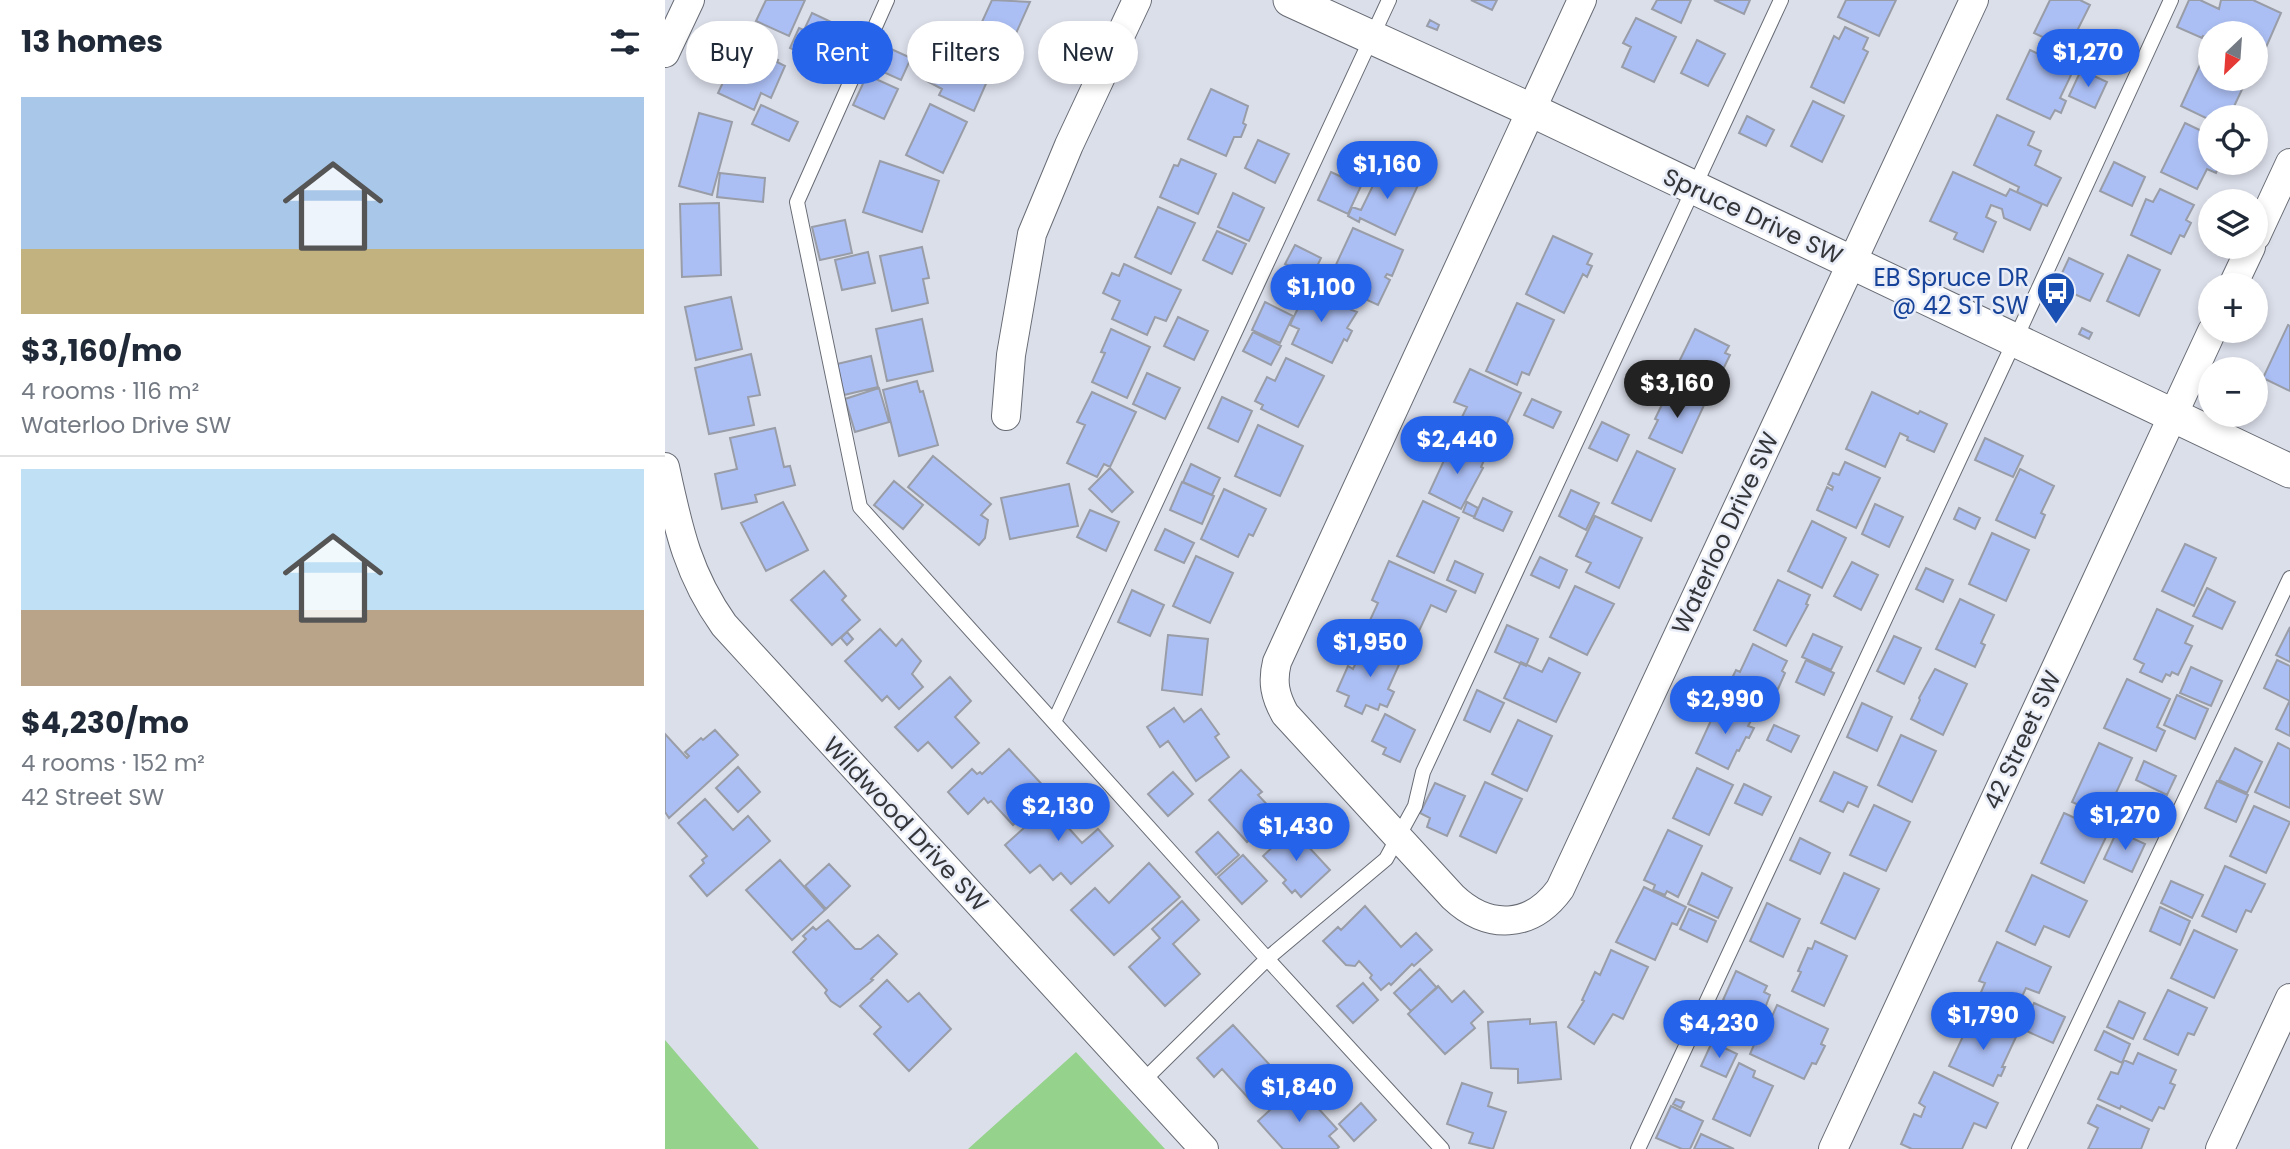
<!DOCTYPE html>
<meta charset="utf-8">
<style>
body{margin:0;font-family:Poppins,sans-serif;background:#f6f6f7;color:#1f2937;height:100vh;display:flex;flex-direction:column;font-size:26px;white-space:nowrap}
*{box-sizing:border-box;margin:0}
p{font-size:23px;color:#747a83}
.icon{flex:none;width:38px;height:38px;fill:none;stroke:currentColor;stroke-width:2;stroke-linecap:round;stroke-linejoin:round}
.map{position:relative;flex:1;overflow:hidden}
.details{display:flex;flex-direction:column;background:#fff;width:665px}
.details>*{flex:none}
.banner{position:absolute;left:21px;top:21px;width:665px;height:63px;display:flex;gap:14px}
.needle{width:46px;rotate:205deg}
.buttons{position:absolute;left:1533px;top:21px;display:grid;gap:14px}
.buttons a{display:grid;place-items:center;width:70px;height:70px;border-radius:50%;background:#fff;box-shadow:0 4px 10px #0003;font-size:35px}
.price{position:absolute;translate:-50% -60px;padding:0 16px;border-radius:24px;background:#2563eb;color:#fff;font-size:23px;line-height:46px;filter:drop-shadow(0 2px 4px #0008)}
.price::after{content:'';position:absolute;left:50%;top:42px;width:21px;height:16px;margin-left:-10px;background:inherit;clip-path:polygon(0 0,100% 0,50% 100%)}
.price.selected{background:#222;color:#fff}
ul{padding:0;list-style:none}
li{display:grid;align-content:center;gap:14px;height:371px;padding:0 21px}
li+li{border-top:2px solid #e0e1e3}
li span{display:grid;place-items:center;height:217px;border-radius:0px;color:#555}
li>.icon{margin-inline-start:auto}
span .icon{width:126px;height:126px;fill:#fffc;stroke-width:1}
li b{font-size:30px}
h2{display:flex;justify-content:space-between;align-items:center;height:84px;padding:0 21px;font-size:30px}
.chip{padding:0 24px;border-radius:32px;background:#fff;box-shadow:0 4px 10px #0003;font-size:24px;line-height:63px}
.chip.selected{background:#2563eb;color:#fff}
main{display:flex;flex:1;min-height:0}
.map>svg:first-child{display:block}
</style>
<main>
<section class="details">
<h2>13 homes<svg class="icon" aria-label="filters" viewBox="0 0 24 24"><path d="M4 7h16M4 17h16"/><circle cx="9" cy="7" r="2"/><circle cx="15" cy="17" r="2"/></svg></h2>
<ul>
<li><span style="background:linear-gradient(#a9c7e8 70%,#c2b280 0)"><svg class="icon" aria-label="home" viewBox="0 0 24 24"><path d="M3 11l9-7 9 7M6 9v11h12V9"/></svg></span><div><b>$3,160/mo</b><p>4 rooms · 116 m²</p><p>Waterloo Drive SW</p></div></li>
<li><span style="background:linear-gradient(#bfe0f5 65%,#b9a48a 0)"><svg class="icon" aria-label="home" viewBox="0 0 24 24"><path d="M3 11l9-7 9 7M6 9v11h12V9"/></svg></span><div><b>$4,230/mo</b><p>4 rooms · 152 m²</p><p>42 Street SW</p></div></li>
</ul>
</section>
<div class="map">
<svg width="1625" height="1149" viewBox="0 0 1625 1149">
<rect width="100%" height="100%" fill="#dbdfea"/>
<path fill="#95d28b" d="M0 1040 94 1149H0Z
M411 1052 500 1149H303Z"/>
<path fill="#acbff4" stroke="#999da7" stroke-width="2" d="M101 0H140L124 36 91 21Z
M327 0 365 2 344 49 311 35Z
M806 0H832L827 10Z
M992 0H1026L1016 23 987 9Z
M1049 0H1085L1079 14Z
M1181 0H1231L1214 36 1173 17Z
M1385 0H1415L1425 5 1403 49 1369 33Z
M1524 0H1535L1554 9 1556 0H1588L1616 13 1595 61 1591 60V33H1545V39L1538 36 1537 38 1512 27Z
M147 13 179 28 162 64 125 48 134 28 139 30Z
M971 18 1011 37 989 82 957 67 966 47 958 43Z
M765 20 774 25 772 30 762 26Z
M1180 27 1203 38 1198 49 1203 52 1179 103 1146 87 1169 36 1174 39Z
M284 32 306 42 303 48 331 61 309 111 274 95 277 89 262 81Z
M1414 39 1442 53 1433 72 1405 58Z
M1032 40 1060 54 1043 86 1016 73Z
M215 44 246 58 236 80 205 66Z
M80 45 113 60 112 62 120 66 106 98 96 93 89 110 53 93 66 65 70 67Z
M1365 50 1408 71 1395 98 1401 101 1396 113 1390 110 1385 119 1342 99Z
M1539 56 1545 59V79H1582L1564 117H1545V120L1516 106Z
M1416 70 1442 82 1430 108 1404 96Z
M202 75 233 89 219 119 188 105Z
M546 89 583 106 578 123 581 125 576 137H569L561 156 523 139Z
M1148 101 1179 116 1157 162 1126 146Z
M265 104 302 122 278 173 241 155Z
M96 105 133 122 124 141 87 124Z
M34 113 67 122 47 195 14 186Z
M1332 115 1369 132 1363 145 1376 151 1370 165 1396 178 1382 206 1352 192 1354 187 1309 165Z
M1082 116 1109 130 1101 146 1074 133Z
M1520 123 1545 135V163H1559L1556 170 1553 168 1551 173 1542 169 1532 189 1496 172Z
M593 140 624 154 610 183 580 168Z
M516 159 551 174 533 214 495 197 509 165 513 166Z
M215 161 274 181 257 232 198 212Z
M1449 162 1480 177 1467 206 1435 191Z
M718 165 754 183 730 235 695 218 694 222 683 216 687 207 696 210Z
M666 172 696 186 683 214 653 200Z
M1288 172 1341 196 1345 189 1377 204 1365 230 1339 218 1337 209 1326 205 1321 217 1331 222 1318 252 1289 239 1292 233 1265 221Z
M55 173 100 178 98 202 52 197Z
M1495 189 1529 205 1521 220 1526 223 1519 237 1515 235 1506 254 1466 235 1481 199 1488 202Z
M568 193 599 208 584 241 553 227Z
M54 203 56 275 17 277 15 204Z
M493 207 530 223 506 274 470 257Z
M180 220 187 253 155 260 147 227Z
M688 228 738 250 727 276 722 274 720 277 725 280 713 305 663 282Z
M552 231 581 244 567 274 538 260Z
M888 236 927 254 922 264 927 266 922 277 918 274 899 313 861 294Z
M630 245 656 258 647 277 620 264Z
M257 247 264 278 258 279 263 303 227 311 215 256Z
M203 252 210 283 177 290 170 260Z
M1463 255 1495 270 1474 316 1442 301Z
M1404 258 1438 274 1425 301 1391 286Z
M459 264 516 290 501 321 490 317 482 335 447 319 455 301 438 293 447 273 454 276Z
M652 269 661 273 657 281 648 277Z
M639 283 663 295 661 300 692 312 682 328 687 331 682 341 679 339 667 363 627 344 634 329 625 325 634 306 630 304Z
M66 297 77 349 31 360 20 307Z
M600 302 628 316 615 343 587 330Z
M852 303 889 320 864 375 857 372 852 385 821 371Z
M513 317 543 331 529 360 499 346Z
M257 319 268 371 222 381 211 329Z
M1623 325 1625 326V391L1598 378Z
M1417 328 1427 333 1424 339 1414 334Z
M446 329 485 347 462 398 427 382 440 353 436 352Z
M1030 329 1064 346 1060 353 1065 355 1050 386 1011 368Z
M588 332 616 346 606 365 578 351Z
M86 354 95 395 83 397 89 425 44 434 30 368Z
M206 356 213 387 179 395 172 364Z
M621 358 659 376 633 427 596 409 598 405 590 401 602 377 610 381Z
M978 362 1007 375 997 396 968 383Z
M805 369 856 393 830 449 790 431 802 407 789 402Z
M482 373 515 388 500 419 468 404Z
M252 381 255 392 258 391 273 445 234 456 218 390Z
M214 388 224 422 190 432 180 399Z
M1007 388 1040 403 1017 453 984 438 993 420 990 419 1002 394 1004 395Z
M427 392 471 412 445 467 439 464 432 477 402 463 420 425 412 422Z
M1207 392 1253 414 1255 411 1282 424 1269 452 1242 440 1243 437 1235 433 1220 467 1181 449Z
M557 397 587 411 573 442 543 428Z
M867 399 896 412 888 428 859 415Z
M937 422 964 435 952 461 924 448Z
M593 425 638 446 615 496 570 476Z
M110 428 119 467 125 466 130 485 90 495 92 502 57 509 50 474 72 469 65 438Z
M1320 438 1358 456 1348 477 1310 460Z
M787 443 820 458 816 467 818 468 796 509 764 493Z
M972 451 1010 469 986 521 947 503Z
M268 456 326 504 316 515 323 520 320 538 314 545 243 487Z
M1180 462 1215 478 1191 528 1152 510 1162 487 1167 490 1168 487 1163 484 1168 473 1174 475Z
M526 464 555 478 547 495 518 482Z
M445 468 468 492 447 512 424 489Z
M1355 469 1389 486 1376 513 1380 515 1370 538 1331 520Z
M229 481 258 505 238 529 209 505Z
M517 482 549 496 537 524 505 510Z
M404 484 413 526 345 539 336 498Z
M559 489 601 509 588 536 584 534 573 557 536 539Z
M906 490 934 503 921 530 894 516Z
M818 498 847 512 838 531 809 518Z
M758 501 794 518 769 573 732 556Z
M118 502 143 550 101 571 76 523Z
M802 502 813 508 809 517 798 512Z
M1210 504 1238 517 1224 547 1197 534Z
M1294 508 1315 518 1310 529 1289 519Z
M425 510 454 522 441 551 412 537Z
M930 516 977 538 954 588 921 572 926 563 911 556Z
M1147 521 1181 538 1157 588 1123 571Z
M500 529 529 543 519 563 490 550Z
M1327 533 1364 550 1341 601 1304 584Z
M1520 544 1551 558 1529 606 1497 591Z
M531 556 568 573 545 623 508 606Z
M875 557 902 570 894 588 866 575Z
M724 561 791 591 781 612 766 605 754 631 745 627 742 633 737 631 730 645 700 631 713 603 707 600Z
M790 561 818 574 810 593 782 580Z
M1187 562 1213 575 1196 610 1169 596Z
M1261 568 1288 580 1278 602 1251 589Z
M159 571 181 596 177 600 195 620 167 645 126 600Z
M1113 580 1145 595 1141 604 1143 605 1121 646 1089 630Z
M910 586 949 604 922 655 885 637Z
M1542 588 1570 602 1557 629 1528 616Z
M467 590 499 605 485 636 453 622Z
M1295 599 1329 615 1316 643 1320 645 1310 667 1271 649Z
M1492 609 1528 626 1520 643 1527 646 1513 675 1507 672 1505 676 1501 674 1497 682 1475 672 1479 664 1469 659Z
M842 625 873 639 861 666 830 652Z
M1625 627V662L1611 655Z
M215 629 231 646 237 639 256 661 247 674 258 687 234 709 222 696 217 701 180 661Z
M182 632 188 639 182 645 176 638Z
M1148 634 1177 647 1166 670 1137 657Z
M503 635 543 639 537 695 497 690Z
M1229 636 1256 648 1239 684 1212 671Z
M701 641 737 658 723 689 729 692 722 707 715 704 713 710 701 705 697 714 680 706 684 696 672 691 683 666 688 669Z
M1088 644 1122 661 1117 671 1120 673 1113 689 1109 688 1099 710 1060 692 1071 670 1075 672Z
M884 658 915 673 891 722 839 698 856 662 877 672Z
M1141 660 1169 673 1159 695 1131 682Z
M1612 660 1625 666V701L1599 688Z
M1526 667 1557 681 1546 706 1515 693Z
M1270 669 1302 684 1278 735 1246 719 1255 700 1254 698Z
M285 677 306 701 290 717 314 743 287 768 263 742 253 751 230 727Z
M1462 679 1505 699 1492 727 1500 731 1491 751 1439 728Z
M812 690 839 703 825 732 799 720Z
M1512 695 1543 709 1530 739 1499 725Z
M1624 702H1625V736L1611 729Z
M1054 703 1087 719 1083 726 1089 728 1084 738 1081 737 1074 751 1072 750 1063 769 1031 753Z
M1197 703 1227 717 1212 751 1182 737Z
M509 708 519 722 536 709 554 734 550 737 564 757 531 781 503 741 495 747 482 727Z
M720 714 750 730 735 762 718 754 721 748 707 741Z
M853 720 887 736 862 791 827 774Z
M1109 725 1134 736 1126 752 1102 740Z
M50 730 73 755 4 818 0 812V734L22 758 24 756 20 752 36 738 38 740Z
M1236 735 1271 751 1247 802 1213 785Z
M1434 743 1467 758 1440 817 1407 802Z
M1613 743 1625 749V808L1590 792Z
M1570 748 1597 762 1582 793 1554 780Z
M344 749 384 792 348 825 326 801 323 803 319 798 303 814 283 792 307 769 312 774 315 772 317 774Z
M1479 761 1511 776 1502 795 1471 780Z
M73 767 95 792 73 812 51 788Z
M1032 768 1068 785 1044 835 1008 818Z
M576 770 597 792 593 795 612 815 582 842 544 800Z
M508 772 528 794 503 816 483 794Z
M1169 772 1202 787 1193 807 1183 802 1178 812 1155 801Z
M1552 781 1583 795 1571 822 1540 808Z
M820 782 857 799 831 853 795 836Z
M770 783 800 796 782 836 762 827 765 818 755 813Z
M1079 784 1106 797 1097 815 1070 803Z
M400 791 418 810 401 825 417 843 433 829 448 846 406 884 396 873 388 880 375 865 365 873 340 845Z
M40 799 68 830 83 816 105 841 42 896 25 876 39 863 37 860 42 856 13 823Z
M1209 805 1245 822 1221 871 1185 855Z
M1589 806 1625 822 1601 873 1565 856Z
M1399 813 1443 833 1419 883 1376 863Z
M627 829 665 870 636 897 630 890 627 893 618 883 621 880 598 856Z
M1003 830 1037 846 1013 897 1002 891 1000 895 988 890 990 885 979 880Z
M1452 831 1480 844 1467 872 1439 859Z
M553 832 574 855 551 875 531 852Z
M1135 838 1165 853 1155 874 1125 860Z
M578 855 602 881 577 904 553 877Z
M115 860 160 910 127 940 81 890Z
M484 863 515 897 449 955 406 910 430 888 444 903Z
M164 864 185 886 161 909 140 886Z
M1560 866 1600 884 1586 912 1581 910 1571 932 1537 916Z
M1037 873 1067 888 1053 918 1023 904Z
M1179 873 1214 889 1190 939 1156 923Z
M1367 875 1422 901 1404 937 1379 926 1370 945 1341 931Z
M1506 881 1538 895 1527 918 1496 903Z
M979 887 1021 907 1012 925 1007 923 990 960 951 942Z
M517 901 534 920 508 944 535 974 500 1006 464 967 495 938 487 929Z
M1102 903 1135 919 1118 957 1085 941Z
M700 906 736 947 751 933 767 950 749 966 747 964 726 985 724 983 716 990 705 978 707 975 694 961 690 966 681 965 658 941 673 927 676 930Z
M1495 907 1525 921 1515 945 1485 931Z
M1024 909 1051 921 1042 942 1015 929Z
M163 920 190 949H196L213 935 232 954 206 979 208 980 175 1007 166 1001 160 993 162 990 128 952 141 939 138 936 148 927 151 930Z
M1529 930 1572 950 1549 998 1506 978Z
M1150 941 1182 956 1159 1006 1127 991 1136 972 1133 971 1143 948 1147 949Z
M1332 942 1386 967 1374 993 1361 988 1346 1020 1310 1006 1320 983 1314 981Z
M946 950 983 967 958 1019 948 1014 929 1044 903 1027 919 1001 917 1000 930 972 935 975Z
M755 969 772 988 746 1011 729 993Z
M1071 971 1102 986 1099 992 1105 995 1100 1008 1094 1005 1089 1015 1058 1000Z
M222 980 243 1002 254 993 286 1029 244 1071 209 1034 216 1027 195 1006Z
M698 983 713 1000 688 1023 672 1006Z
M773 986 787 1002 799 991 818 1012 806 1023 810 1028 780 1054 743 1014Z
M1503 990 1542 1008 1529 1035 1523 1033 1513 1055 1479 1039Z
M1454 1001 1480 1013 1468 1039 1442 1027Z
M1369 1003 1400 1017 1388 1043 1357 1029Z
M1112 1005 1163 1029 1156 1044 1160 1046 1151 1064 1147 1063 1139 1079 1085 1054 1097 1026 1102 1028Z
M1307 1017 1351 1037 1337 1067H1340L1336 1076 1333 1075 1328 1086 1284 1066Z
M865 1019V1024L891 1022 896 1079 853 1083V1069L826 1068 823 1022Z
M568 1025 614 1075 586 1101 557 1069 549 1077 532 1058Z
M1439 1031 1465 1044 1457 1063 1430 1050Z
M1047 1042 1072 1054 1061 1077 1036 1066Z
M1473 1053 1511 1070 1505 1083 1510 1085 1499 1109 1494 1107 1487 1121 1456 1106 1455 1109 1433 1099 1446 1072 1453 1074 1459 1060 1468 1064Z
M1074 1063 1090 1071 1088 1077 1108 1086 1085 1136 1048 1119Z
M1269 1072 1333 1103 1321 1128 1309 1123 1297 1149H1247L1236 1144 1249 1114 1256 1117 1260 1107 1254 1103Z
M797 1083 827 1093 823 1106 841 1112 828 1149 804 1143 808 1133 782 1124Z
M632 1085 672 1129 664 1136 674 1147 672 1149H618L593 1121Z
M1011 1099 1019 1102 1016 1108 1008 1104Z
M696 1103 711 1120 689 1141 674 1124Z
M1432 1105 1484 1129 1476 1149H1423L1433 1128 1423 1123Z
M1006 1106 1038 1121 1025 1149H1017L991 1138Z
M1036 1134 1069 1149H1029Z"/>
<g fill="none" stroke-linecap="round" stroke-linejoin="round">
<g stroke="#676b74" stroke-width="16">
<path id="service" d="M222 0 132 202 195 507 596 952 777 1149
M389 722 724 0
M477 1082 602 959 721 859 750 806 758 772 1116 0
M973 1149 1350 340 1506 0
M1354 1149 1625 578"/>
</g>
<g stroke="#676b74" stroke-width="30">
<path id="minor" d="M917 0 612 662C607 682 610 696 620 714L788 897C823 930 866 929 895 889L1309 0
M0 53 25 0
M1591 236 1625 163
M1568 285 1586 247
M341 416 346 355 367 234 404 145 472 0
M0 467C13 527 22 573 59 625L539 1149
M1168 1149 1547 331
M1555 1149 1625 998"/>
</g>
<g stroke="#676b74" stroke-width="35">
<path id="tertiary" d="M625 0 866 110 1625 471"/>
</g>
<use href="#service" stroke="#fff" stroke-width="14"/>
<use href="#minor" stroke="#fff" stroke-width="28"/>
<use href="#tertiary" stroke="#fff" stroke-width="33"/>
</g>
<defs>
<g id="bus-pin" transform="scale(2.0125)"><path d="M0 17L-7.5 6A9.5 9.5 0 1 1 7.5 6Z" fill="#1a4fb4" stroke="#e9edf7"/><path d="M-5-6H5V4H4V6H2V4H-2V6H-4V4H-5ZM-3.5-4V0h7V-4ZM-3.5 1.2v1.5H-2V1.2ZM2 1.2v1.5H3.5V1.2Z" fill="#fff"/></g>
</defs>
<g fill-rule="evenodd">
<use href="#bus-pin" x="1391" y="291"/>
</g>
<g text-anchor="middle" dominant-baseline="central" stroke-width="5" stroke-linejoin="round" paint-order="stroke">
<g font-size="24" fill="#35363a" stroke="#e9edf7">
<text transform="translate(1088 216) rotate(25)">Spruce Drive SW</text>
<text transform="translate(1060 533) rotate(-65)">Waterloo Drive SW</text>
<text transform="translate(1357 740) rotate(-65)">42 Street SW</text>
<text transform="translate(241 824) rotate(47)">Wildwood Drive SW</text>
</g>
<g font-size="24" fill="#164399" stroke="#e9edf7" text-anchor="end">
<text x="1364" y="277">EB Spruce DR<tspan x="1364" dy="28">@ 42 ST SW</tspan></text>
</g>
</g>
</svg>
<div class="buttons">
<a><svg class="needle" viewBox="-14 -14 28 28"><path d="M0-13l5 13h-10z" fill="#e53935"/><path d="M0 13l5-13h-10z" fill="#747a83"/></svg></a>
<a><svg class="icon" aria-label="locate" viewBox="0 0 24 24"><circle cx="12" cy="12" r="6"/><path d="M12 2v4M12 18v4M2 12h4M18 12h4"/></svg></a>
<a><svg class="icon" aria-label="layers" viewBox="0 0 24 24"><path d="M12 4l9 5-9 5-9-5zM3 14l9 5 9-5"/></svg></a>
<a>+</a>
<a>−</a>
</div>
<b class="price" style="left:1423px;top:89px">$1,270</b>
<b class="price" style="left:722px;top:201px">$1,160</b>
<b class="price" style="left:656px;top:324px">$1,100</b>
<b class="price selected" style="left:1012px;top:420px">$3,160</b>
<b class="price" style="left:792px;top:476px">$2,440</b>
<b class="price" style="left:705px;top:679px">$1,950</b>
<b class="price" style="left:1060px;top:736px">$2,990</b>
<b class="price" style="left:393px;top:843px">$2,130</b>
<b class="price" style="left:1460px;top:852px">$1,270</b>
<b class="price" style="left:631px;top:863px">$1,430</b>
<b class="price" style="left:1318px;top:1052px">$1,790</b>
<b class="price" style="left:1054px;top:1060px">$4,230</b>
<b class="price" style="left:634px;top:1124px">$1,840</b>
<div class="banner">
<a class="chip">Buy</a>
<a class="chip selected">Rent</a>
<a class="chip">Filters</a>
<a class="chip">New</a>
</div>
</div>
</main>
